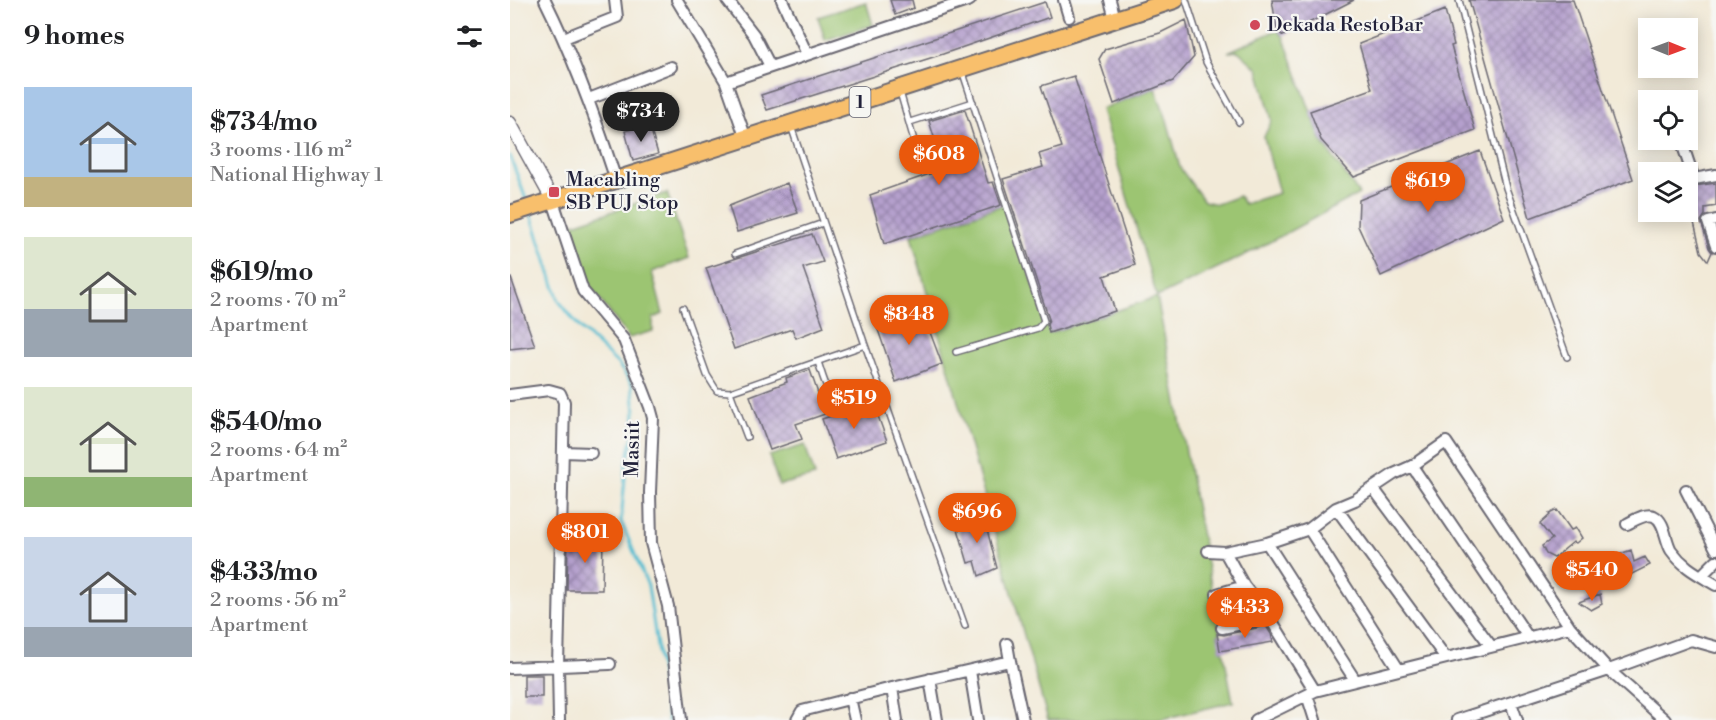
<!DOCTYPE html>
<meta charset="utf-8">
<style>
body{margin:0;font-family:"Libre Bodoni",serif;background:#f6f6f6;color:#202124;height:100vh;display:flex;flex-direction:column;font-size:22px;white-space:nowrap}
*{box-sizing:border-box;margin:0}
p{font-size:20px;color:#757577}
.icon{flex:none;width:33px;height:33px;fill:none;stroke:currentColor;stroke-width:2;stroke-linecap:round;stroke-linejoin:round}
.map{position:relative;flex:1;overflow:hidden}
.panel{display:flex;flex-direction:column;background:#fff;width:510px}
.panel>*{flex:none}
.needle{width:39px;rotate:91deg}
.buttons{position:absolute;left:1128px;top:18px;display:grid;gap:12px}
.buttons a{display:grid;place-items:center;width:60px;height:60px;border-radius:0px;background:#fff;box-shadow:0 3px 15px #0003;font-size:30px}
.price{position:absolute;translate:-50% -51px;padding:0 14px;border-radius:21px;background:#ea580c;color:#fff;font-size:20px;line-height:39px;filter:drop-shadow(0 2px 3px #0008)}
.price::after{content:'';position:absolute;left:50%;top:36px;width:18px;height:14px;margin-left:-9px;background:inherit;clip-path:polygon(0 0,100% 0,50% 100%)}
.price.current{background:#222;color:#fff}
ul{padding:0;list-style:none}
li{display:flex;align-items:center;gap:18px;height:150px;padding:0 24px}
li span{display:grid;place-items:center;flex:none;width:168px;height:120px;border-radius:0px;color:#555}
li>.icon{margin-inline-start:auto}
span .icon{width:72px;height:72px;fill:#fffc;stroke-width:1}
li b{font-size:26px}
h2{display:flex;justify-content:space-between;align-items:center;height:72px;padding:0 24px;font-size:26px}
main{display:flex;flex:1;min-height:0}
.map>svg:first-child{display:block}
</style>
<main>
<section class="panel">
<h2>9 homes<svg class="icon" aria-label="filters" viewBox="0 0 24 24"><path d="M4 7h16M4 17h16"/><circle cx="9" cy="7" r="2"/><circle cx="15" cy="17" r="2"/></svg></h2>
<ul>
<li><span style="background:linear-gradient(#a9c7e8 75%,#c2b280 0)"><svg class="icon" aria-label="home" viewBox="0 0 24 24"><path d="M3 11l9-7 9 7M6 9v11h12V9"/></svg></span><div><b>$734/mo</b><p>3 rooms · 116 m²</p><p>National Highway 1</p></div></li>
<li><span style="background:linear-gradient(#dfe7d0 60%,#9aa5b1 0)"><svg class="icon" aria-label="home" viewBox="0 0 24 24"><path d="M3 11l9-7 9 7M6 9v11h12V9"/></svg></span><div><b>$619/mo</b><p>2 rooms · 70 m²</p><p>Apartment</p></div></li>
<li><span style="background:linear-gradient(#dfe7d0 75%,#8fb573 0)"><svg class="icon" aria-label="home" viewBox="0 0 24 24"><path d="M3 11l9-7 9 7M6 9v11h12V9"/></svg></span><div><b>$540/mo</b><p>2 rooms · 64 m²</p><p>Apartment</p></div></li>
<li><span style="background:linear-gradient(#c9d6e8 75%,#9aa5b1 0)"><svg class="icon" aria-label="home" viewBox="0 0 24 24"><path d="M3 11l9-7 9 7M6 9v11h12V9"/></svg></span><div><b>$433/mo</b><p>2 rooms · 56 m²</p><p>Apartment</p></div></li>
</ul>
</section>
<div class="map">
<svg width="1206" height="720" viewBox="0 0 1206 720">
<defs>
<pattern id="building-cross-hatch" width="8" height="8" patternUnits="userSpaceOnUse" patternTransform="scale(1.5)"><rect width="8" height="8" fill="#b5a0cd"/><path d="M0 0l8 8M0 8l8-8" fill="none" stroke="#9382a8"/></pattern>
</defs>
<rect width="100%" height="100%" fill="#f6f6f2"/>
<filter id="ink" filterUnits="userSpaceOnUse"><feTurbulence type="fractalNoise" baseFrequency=".0167" numOctaves="2"/><feDisplacementMap in="SourceGraphic" scale="12" xChannelSelector="R" yChannelSelector="G"/><feConvolveMatrix kernelMatrix="1 2 1 2 8 2 1 2 1" color-interpolation-filters="sRGB"/></filter>
<filter id="wash" filterUnits="userSpaceOnUse"><feTurbulence type="fractalNoise" baseFrequency=".008" numOctaves="4" result="noise"/><feDisplacementMap in="SourceGraphic" scale="24" xChannelSelector="R" yChannelSelector="G"/><feGaussianBlur stdDeviation="1.35" result="paint"/><feColorMatrix in="noise" values="0 0 0 0 0 0 0 0 0 0 0 0 0 0 0 0 0 1.4 0 .05"/><feComposite in="paint" operator="in"/></filter>
<g filter="url(#wash)">
<rect width="100%" height="100%" fill="#f2ead8"/>
<path fill="#9cc572" stroke="#5f7456" stroke-width="1.5" d="M356 2 363 25 315 40 308 17Z
M767 30 773 36 811 140 849 194 743 251 647 297 723 702 648 720H538L401 236 496 204 540 333 647 297 591 109 645 88 657 120 670 168 694 201 707 204 729 196 734 204 769 193 754 137 762 120 748 69 728 51 718 52Z
M157 193 179 258 142 272 153 314 143 318V331L119 338 78 284 58 226Z
M295 445 305 476 269 485 259 456Z"/>
<g fill="none" stroke-linecap="round" stroke-linejoin="round">
<path stroke="#55bdd1" stroke-width="3" d="M0 156 17 202
M21 214 49 301 70 328 108 364 122 384 125 411 123 435 116 467 111 521 138 586 158 720"/>
</g>
<g id="blocks">
<path fill="url(#building-cross-hatch)" d="M380 0H402L404 8 385 15Z
M762 0H844L773 36 767 30Z
M959 0H1063L1123 179 1020 218Z
M535 2 540 17 433 54 257 110 251 95Z
M935 10 944 45 941 46 965 130 844 177 811 140 800 111 862 89 849 44Z
M676 20 684 57 663 81 604 104 589 59 595 49 650 33Z
M564 76 625 265 594 276 605 311 539 333 537 325 539 319 493 179 533 167 529 154 552 147 531 86Z
M455 110 478 183 483 182 491 205 374 244 360 195 434 169 419 121Z
M139 124 148 154 123 161 115 131Z
M970 151 994 218 871 276 848 226 849 200Z
M1178 182 1185 186 1206 183V206L1195 208V215L1191 221 1199 248 1202 252 1198 261 1191 252 1178 197Z
M277 183 288 213 227 232 219 206Z
M302 234 313 262 293 268 314 327 286 338 282 329 224 349 196 268Z
M0 278H1L25 346 0 349Z
M412 311 432 364 386 382 367 327Z
M300 370 315 414 286 424 292 439 260 450 240 396 277 382 276 378Z
M363 402 377 441 326 459 312 419Z
M1047 510 1061 530 1066 528 1072 538 1066 543 1063 542 1044 558 1036 554 1032 546 1042 539 1030 524 1040 515 1039 514Z
M473 514 487 568 469 576 465 561 458 563 446 522Z
M58 538H93L92 590H57Z
M1121 550 1124 562 1135 557 1140 565 1110 580 1107 570 1111 568 1107 555Z
M1090 594 1092 604 1081 610 1069 602Z
M756 626 761 634 763 642 710 651 707 634 714 635Z
M14 675H32V697H14Z"/>
</g>
</g>
<g filter="url(#ink)">
<use href="#blocks" fill-opacity="0" stroke="#6b6872" stroke-width="1.5"/>
<g fill="none" stroke-linecap="round" stroke-linejoin="round">
<g stroke="#6b6872" stroke-width="8">
<path id="service" d="M676 0 696 62 729 122
M949 0 996 188 1057 357
M390 92 412 168
M400 122 463 102
M281 126 355 345 455 626
M225 254 313 223
M173 308 197 375 207 391 220 392 355 345
M446 352 528 328 534 321 452 70
M308 362C313 375 316 397 332 400L369 386
M220 392 237 437"/>
</g>
<g stroke="#6b6872" stroke-width="14">
<path id="minor" d="M35 0C64 58 86 119 106 180
M167 0 216 82 236 139
M217 0 244 35 260 66
M272 0 297 54
M554 0 559 17
M600 0 605 19
M54 38 107 17 105 0
M216 82 460 0
M79 99 161 67
M1174 149 1184 179 1206 175
M43 201 73 291 114 340 140 407 143 418 140 492 141 543 158 606 171 720
M1206 220 1198 222 1206 246
M0 395 39 390 50 393 54 402 48 666 49 720
M53 452 81 453
M902 466 1018 637
M863 488 981 646
M1176 490 1206 549
M826 508 936 658
M1117 524C1125 520 1135 513 1144 516 1155 521 1155 540 1161 550 1174 568 1188 574 1206 585
M799 529 889 670
M757 543 845 680
M698 551 715 552
M1191 576 1206 561
M707 594 734 586
M712 628 760 618
M500 661 513 720
M0 668 100 664
M460 671 468 720
M420 679 427 720
M382 688 387 720
M805 691 760 618 734 586 715 552 757 543 799 529 826 508 845 500 884 474 902 466 936 442 1060 627 1099 670 1155 720
M797 695 805 720
M340 698 345 720
M1001 703 1007 720
M287 720 292 711 382 688 500 661 497 644
M746 720 805 691 1060 627
M947 720 1099 670 1181 640 1206 647"/>
</g>
<g stroke="#6b6872" stroke-width="15">
<path id="tertiary" d="M0 123 43 201"/>
</g>
<g stroke="#6b6872" stroke-width="20">
<path id="trunk" d="M0 214 665 0"/>
</g>
<use href="#service" stroke="#fff" stroke-width="5"/>
<use href="#minor" stroke="#fff" stroke-width="10"/>
<use href="#tertiary" stroke="#fff" stroke-width="12"/>
<use href="#trunk" stroke="#f8bf6c" stroke-width="16"/>
</g>
</g>
<g fill="#d1495b" stroke="#f6f6f2" stroke-width="2">
<circle cx="745" cy="25" r="6"/>
<rect x="38" y="186" width="12" height="12" rx="3"/>
</g>
<g text-anchor="middle" dominant-baseline="central" stroke-width="4.5" stroke-linejoin="round" paint-order="stroke">
<rect fill="#f6f6f2" stroke="#626272" stroke-width="1.5" x="339.5" y="87" width="21" height="30" rx="4.5"/>
<g font-size="18" font-weight="bold" fill="#22223b">
<text x="350" y="102">1</text>
</g>
<g font-size="20" fill="#22223b" stroke="#f6f6f2" text-anchor="start">
<text x="757" y="25">Dekada RestoBar</text>
<text x="56" y="180">Macabling<tspan x="56" dy="23">SB PUJ Stop</tspan></text>
</g>
<g font-size="20" fill="#22223b" stroke="#f6f6f2">
<text transform="translate(123 449) rotate(-89)">Masiit</text>
</g>
</g>
</svg>
<div class="buttons">
<a><svg class="needle" viewBox="-14 -14 28 28"><path d="M0-13l5 13h-10z" fill="#e53935"/><path d="M0 13l5-13h-10z" fill="#757577"/></svg></a>
<a><svg class="icon" aria-label="locate" viewBox="0 0 24 24"><circle cx="12" cy="12" r="6"/><path d="M12 2v4M12 18v4M2 12h4M18 12h4"/></svg></a>
<a><svg class="icon" aria-label="layers" viewBox="0 0 24 24"><path d="M12 4l9 5-9 5-9-5zM3 14l9 5 9-5"/></svg></a>
</div>
<b class="price current" style="left:131px;top:143px">$734</b>
<b class="price" style="left:429px;top:186px">$608</b>
<b class="price" style="left:918px;top:213px">$619</b>
<b class="price" style="left:399px;top:346px">$848</b>
<b class="price" style="left:344px;top:430px">$519</b>
<b class="price" style="left:467px;top:544px">$696</b>
<b class="price" style="left:75px;top:564px">$801</b>
<b class="price" style="left:1082px;top:602px">$540</b>
<b class="price" style="left:735px;top:639px">$433</b>
</div>
</main>
